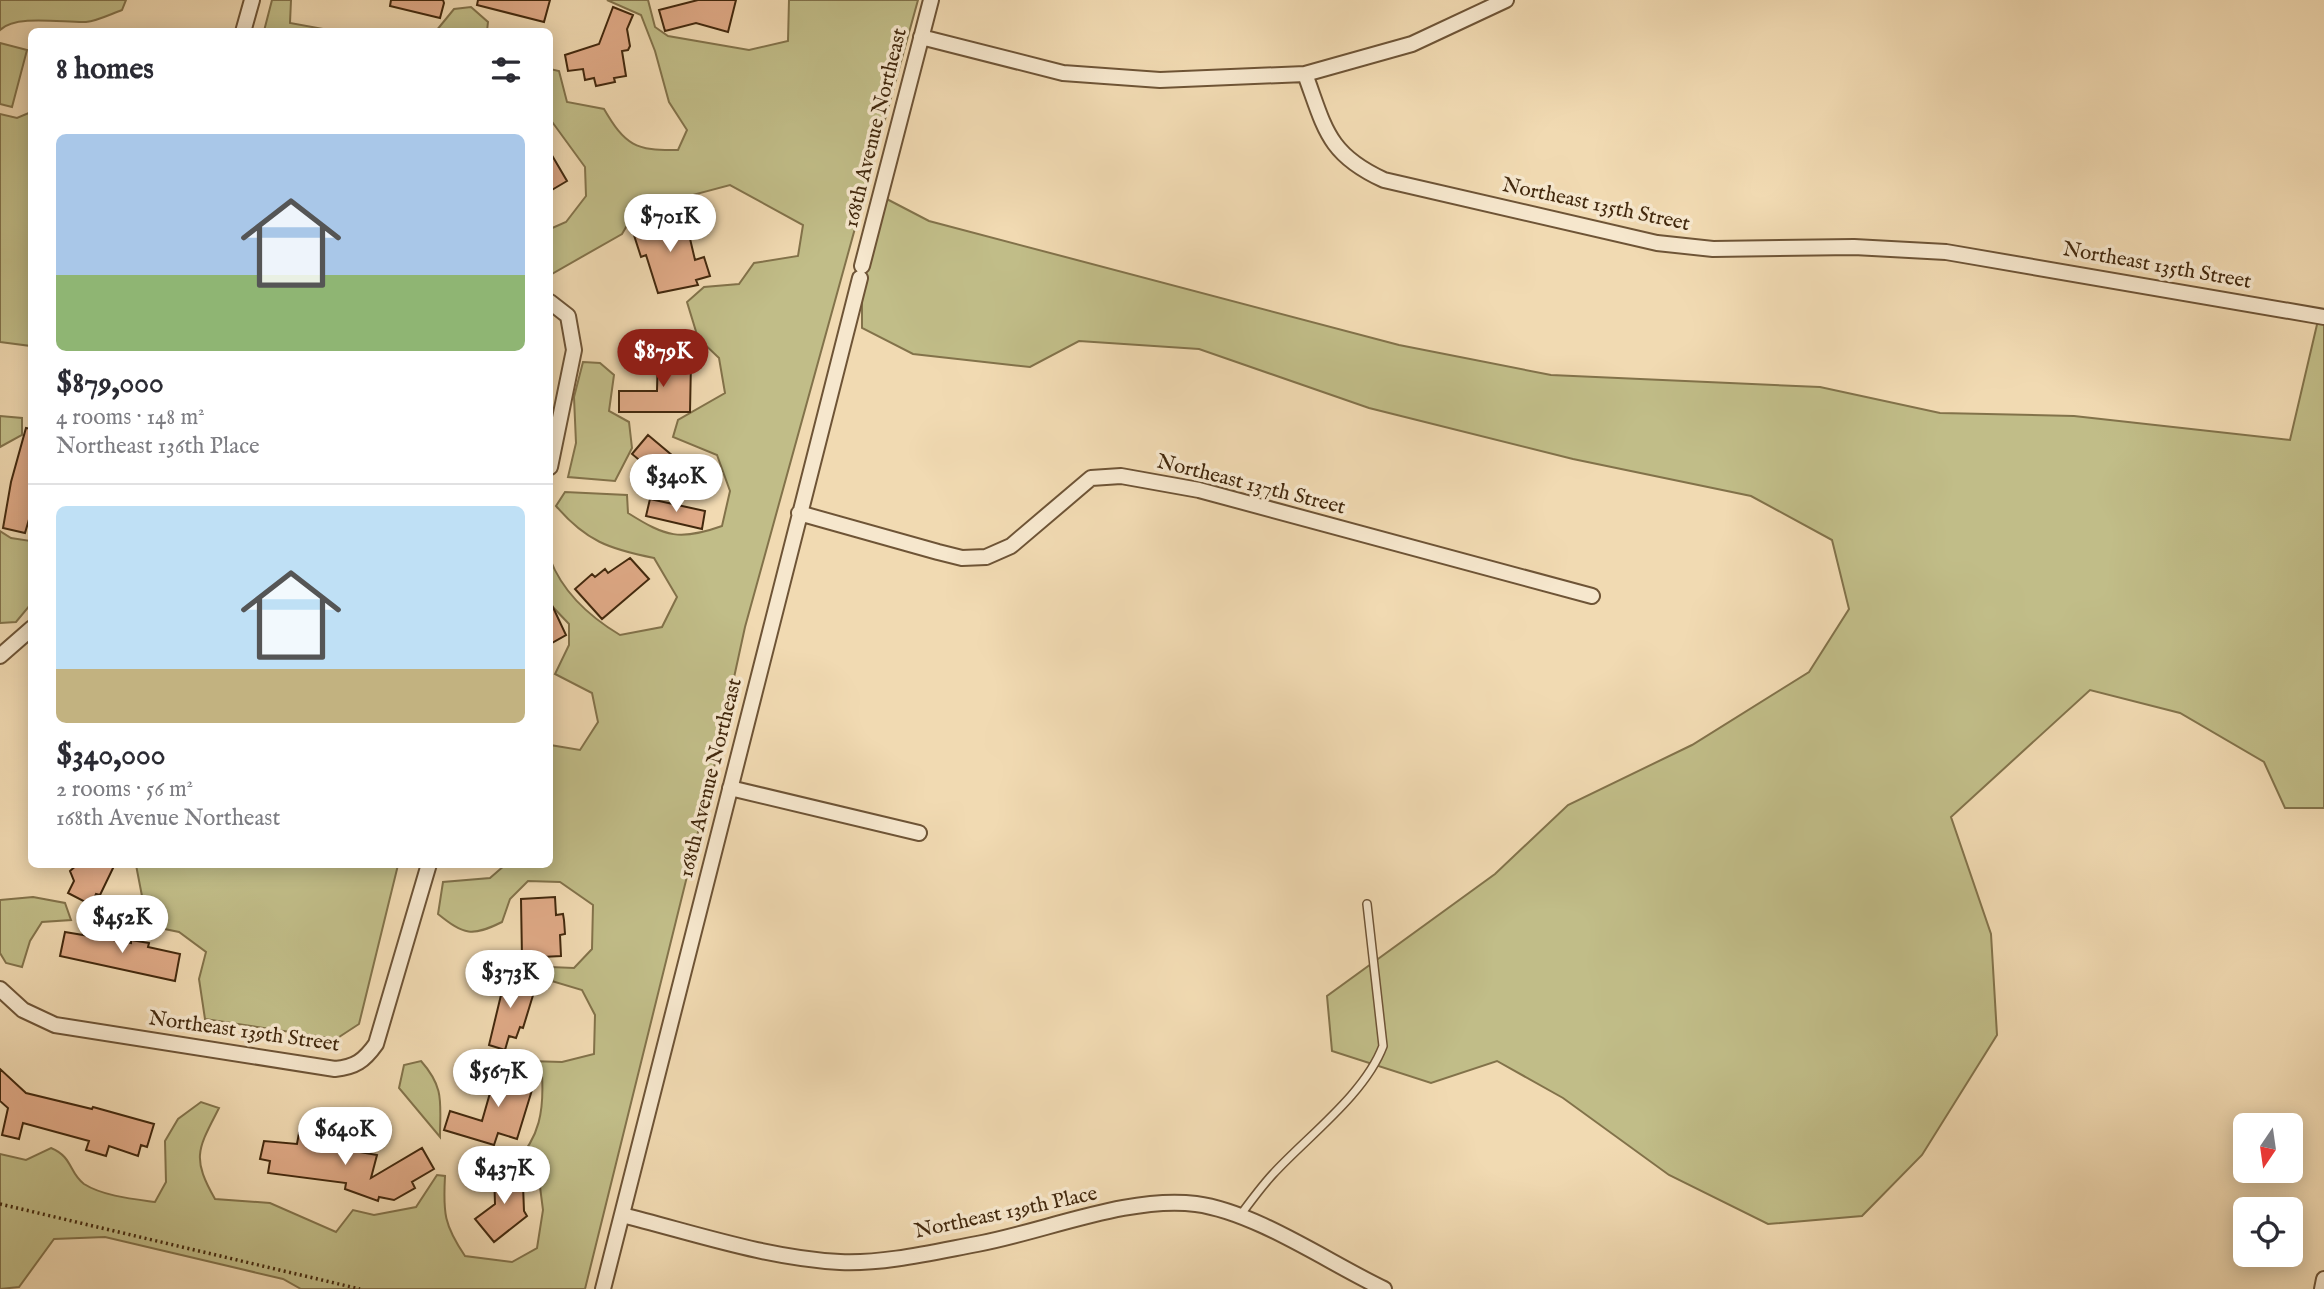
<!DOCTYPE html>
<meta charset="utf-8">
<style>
body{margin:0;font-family:"IM FELL English",serif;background:#f7f7f7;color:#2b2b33;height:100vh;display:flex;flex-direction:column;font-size:26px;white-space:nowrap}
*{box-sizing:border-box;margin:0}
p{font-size:23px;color:#7c7c81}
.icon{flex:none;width:38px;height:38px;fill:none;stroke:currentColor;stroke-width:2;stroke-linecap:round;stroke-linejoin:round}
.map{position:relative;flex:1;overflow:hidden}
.side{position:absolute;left:28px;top:28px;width:525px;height:840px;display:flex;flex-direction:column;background:#fff;border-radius:10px;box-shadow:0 4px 18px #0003}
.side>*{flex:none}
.needle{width:46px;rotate:193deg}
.buttons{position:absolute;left:2233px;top:1113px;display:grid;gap:14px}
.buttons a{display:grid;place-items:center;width:70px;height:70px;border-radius:10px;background:#fff;box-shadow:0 4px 18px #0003;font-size:35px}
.price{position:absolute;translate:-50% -60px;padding:0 16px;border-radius:24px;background:#fff;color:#222;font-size:23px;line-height:46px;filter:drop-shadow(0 2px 4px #0008)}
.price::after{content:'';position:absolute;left:50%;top:42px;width:21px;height:16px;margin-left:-10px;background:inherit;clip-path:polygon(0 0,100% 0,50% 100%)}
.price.active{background:#8f2418;color:#fff}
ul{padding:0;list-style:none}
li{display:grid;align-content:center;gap:14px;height:371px;padding:0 28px}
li+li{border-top:2px solid #e1e1e2}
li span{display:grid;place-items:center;height:217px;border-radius:10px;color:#555}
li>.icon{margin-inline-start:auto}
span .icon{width:126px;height:126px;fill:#fffc;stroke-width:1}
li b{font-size:30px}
h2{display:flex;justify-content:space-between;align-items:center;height:84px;padding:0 28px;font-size:30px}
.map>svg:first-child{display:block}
</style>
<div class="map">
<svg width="2324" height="1289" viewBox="0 0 2324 1289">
<rect width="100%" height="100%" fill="#f1dab2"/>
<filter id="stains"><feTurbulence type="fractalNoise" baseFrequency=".00286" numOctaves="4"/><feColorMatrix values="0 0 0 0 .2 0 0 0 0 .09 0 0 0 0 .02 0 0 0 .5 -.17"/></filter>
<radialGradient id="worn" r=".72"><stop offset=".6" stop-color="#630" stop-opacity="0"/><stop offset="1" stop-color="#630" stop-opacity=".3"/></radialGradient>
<path fill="#c1bd88" stroke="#82724a" stroke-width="2" d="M0 0H126L122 10C111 14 97 21 86 22 64 23 16 14 0 30Z
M272 0H291L290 23 334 31H264Z
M607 0H648L655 27 668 36 749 50 788 41 789 0H918L745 627 718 751 585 1289H301L283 1279 105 1237 54 1239 19 1287 0 1289V1154L26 1160 51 1148C73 1157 69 1173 84 1184 103 1196 133 1199 155 1202L166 1182 165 1141 178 1119 201 1102 219 1108C198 1149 191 1157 215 1199L270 1203 336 1232 353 1210 374 1215 416 1207 437 1175 445 1176C443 1213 444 1225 465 1256L512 1262 537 1248 543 1210 539 1179 515 1163C540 1137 544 1110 542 1075L527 1068 529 1061 562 1062 594 1054 595 1015 582 990 525 973 526 966 574 968 592 949 593 905 560 882 528 881 510 899 502 922C472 937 464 935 438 914L443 882 490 878 505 865 550 864V745L580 750 598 722 592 693 555 674 569 645V624L550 604V559C563 593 590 617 620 635L662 627 677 597 654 558C609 549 586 541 556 506L565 492 627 495 628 513C666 537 680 541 722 526L730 491 717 455 673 437 678 420 725 393 719 358 698 338 687 302 704 287 739 284 754 263 798 256 803 225 730 185 636 210 622 234 550 275V229L566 222 586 196 585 167 550 119V69L559 71 567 102 604 109C625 145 635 151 678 150L687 130 669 102 655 51 641 15Z
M471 7 488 22 487 31H436L454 9Z
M0 43 27 50 12 107 0 104Z
M31 112V346L0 342V114L17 118Z
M881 196 929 221 1399 345 1551 375 1820 387 1940 413 2074 416 2290 440 2319 316 2324 317V808H2285L2264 762 2180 713 2090 690 1951 817 1991 934 1997 1035 1922 1155 1862 1216 1768 1224 1669 1175 1563 1098 1497 1061 1431 1083 1332 1051 1327 996 1495 874 1568 805 1692 745 1809 672 1849 609 1832 540 1751 496 1573 459 1369 408 1199 349 1079 341 1030 367 913 354 862 328V266Z
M583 362 600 363 614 375 609 411 629 422 632 448 615 481 568 477 576 443 574 397Z
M0 416 22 418V435L0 447Z
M0 531 11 538 31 541V604L16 622 0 623Z
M136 865H398L359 1024 336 1039 205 1019 199 979 206 952 179 932 126 921 116 900 142 896Z
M33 897 65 903 71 920 42 922 30 941 22 967 6 963 0 953V900Z
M421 1061C445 1088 440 1103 440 1137L399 1088 404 1065Z"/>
<path fill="#e0aa87" stroke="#42280d" stroke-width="2" d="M391 0H443L444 3 440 18 390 6Z
M478 0H550L544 22 477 5Z
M698 0H736L728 32 696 23 665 31 659 10Z
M613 7 633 15 627 29 630 46 628 50 622 51 626 76 614 78 615 82 596 86 594 78 585 80 583 69 568 71 565 55 599 44Z
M550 152 567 181 550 191Z
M684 213 695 260 704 257 710 276 696 280 698 285 658 293 646 255 641 257 632 229Z
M658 353 680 354V361H691L690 412H619V391H657Z
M26 428 32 429V509L25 533 3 528 11 482Z
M648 435 686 467 681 495 632 454Z
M650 499 705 511 702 529 646 516Z
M630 558 649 579 602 619 575 589 592 574 595 577 605 569 608 573Z
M550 601 566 635 550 644Z
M78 864H115L100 895 96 894 91 905 68 893 74 881 70 871Z
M555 897 556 915 563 914 564 920 565 934 560 935 561 956 522 958 521 899Z
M65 932 131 943V940L149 943 148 947 180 954 175 981 60 956Z
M503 971 521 977 518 987 534 992 523 1028 520 1027 516 1038 509 1036 505 1050 489 1045 501 995 496 993Z
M498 1065 536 1077 517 1139 498 1133 494 1145 444 1130 450 1111 482 1121Z
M0 1069 26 1093 92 1109 93 1107 154 1124 147 1147 141 1145 138 1156 109 1146 106 1156 86 1150 89 1141 23 1123 19 1139 2 1135 8 1108 0 1101Z
M299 1133 323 1137V1140L332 1142 331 1147 377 1155 371 1178 422 1148 434 1169 412 1182 415 1188 394 1200 379 1197 378 1201 345 1189 346 1183 268 1173 270 1161 260 1159 264 1141 297 1144Z
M494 1171H516V1185H523L524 1211 527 1216 494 1242 475 1219 495 1204Z"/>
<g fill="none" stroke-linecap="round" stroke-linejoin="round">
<g stroke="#6e5436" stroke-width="10">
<path id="service" d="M1239 1217C1250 1202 1261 1187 1273 1174 1308 1136 1365 1094 1383 1046L1367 904"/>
</g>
<g stroke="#6e5436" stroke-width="18">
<path id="minor" d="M243 32 252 0
M921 37 1063 73 1160 80 1305 74C1325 128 1327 154 1384 180L1657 243 1713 249 1854 247 1946 252 2324 317
M1305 74 1412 44 1506 0
M862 266 931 0
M550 302 568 316 574 350 550 467
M799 513 938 552 962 558 986 557 1011 546 1091 478 1121 476 1199 490 1592 596
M0 656 32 628
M730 788 919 833
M0 989 23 1010 55 1025 335 1069C355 1067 364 1061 376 1044L429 864
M622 1215C694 1233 766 1258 840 1262 884 1264 934 1252 977 1244 1043 1232 1130 1195 1196 1204 1256 1212 1329 1263 1384 1289
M603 1289 860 278
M2322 1289 2324 1279"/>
</g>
<path stroke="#42280d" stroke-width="3.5" stroke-dasharray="2 3.5" stroke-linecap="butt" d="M0 1204 360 1289"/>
<use href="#service" stroke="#f6e7cd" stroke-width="7"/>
<use href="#minor" stroke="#f6e7cd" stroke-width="14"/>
</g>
<g text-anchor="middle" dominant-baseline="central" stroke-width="7" stroke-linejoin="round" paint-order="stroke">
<g font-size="21" fill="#42280d" stroke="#f6e7cd">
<text transform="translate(876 128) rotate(-76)">168th Avenue Northeast</text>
<text transform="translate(1596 205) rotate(12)">Northeast 135th Street</text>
<text transform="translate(2157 266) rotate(10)">Northeast 135th Street</text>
<text transform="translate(1251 485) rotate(14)">Northeast 137th Street</text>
<text transform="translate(711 778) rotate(-76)">168th Avenue Northeast</text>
<text transform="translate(244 1032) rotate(8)">Northeast 139th Street</text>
<text transform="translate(1006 1213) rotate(-12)">Northeast 139th Place</text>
</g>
</g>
<rect width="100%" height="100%" filter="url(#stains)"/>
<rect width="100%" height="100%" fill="url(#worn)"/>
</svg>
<div class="buttons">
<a><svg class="needle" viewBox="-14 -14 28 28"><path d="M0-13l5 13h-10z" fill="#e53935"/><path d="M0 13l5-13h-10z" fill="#7c7c81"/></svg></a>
<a><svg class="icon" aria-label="locate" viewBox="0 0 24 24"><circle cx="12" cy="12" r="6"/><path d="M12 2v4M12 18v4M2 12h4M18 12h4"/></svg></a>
</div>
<b class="price" style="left:670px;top:254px">$701K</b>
<b class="price active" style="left:663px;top:389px">$879K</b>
<b class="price" style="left:676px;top:514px">$340K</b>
<b class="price" style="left:122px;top:955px">$452K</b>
<b class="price" style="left:510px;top:1010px">$373K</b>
<b class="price" style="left:498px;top:1109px">$567K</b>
<b class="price" style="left:345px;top:1167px">$640K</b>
<b class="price" style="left:504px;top:1206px">$437K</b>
<section class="side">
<h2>8 homes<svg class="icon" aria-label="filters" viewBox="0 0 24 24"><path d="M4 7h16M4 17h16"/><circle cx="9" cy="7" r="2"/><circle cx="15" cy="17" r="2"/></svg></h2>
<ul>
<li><span style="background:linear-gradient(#a9c7e8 65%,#8fb573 0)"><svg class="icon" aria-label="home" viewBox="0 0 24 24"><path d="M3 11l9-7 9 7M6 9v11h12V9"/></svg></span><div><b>$879,000</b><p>4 rooms · 148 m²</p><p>Northeast 136th Place</p></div></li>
<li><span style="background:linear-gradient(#bfe0f5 75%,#c2b280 0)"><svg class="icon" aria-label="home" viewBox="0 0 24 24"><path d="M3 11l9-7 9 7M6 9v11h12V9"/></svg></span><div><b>$340,000</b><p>2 rooms · 56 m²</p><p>168th Avenue Northeast</p></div></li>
</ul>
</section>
</div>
